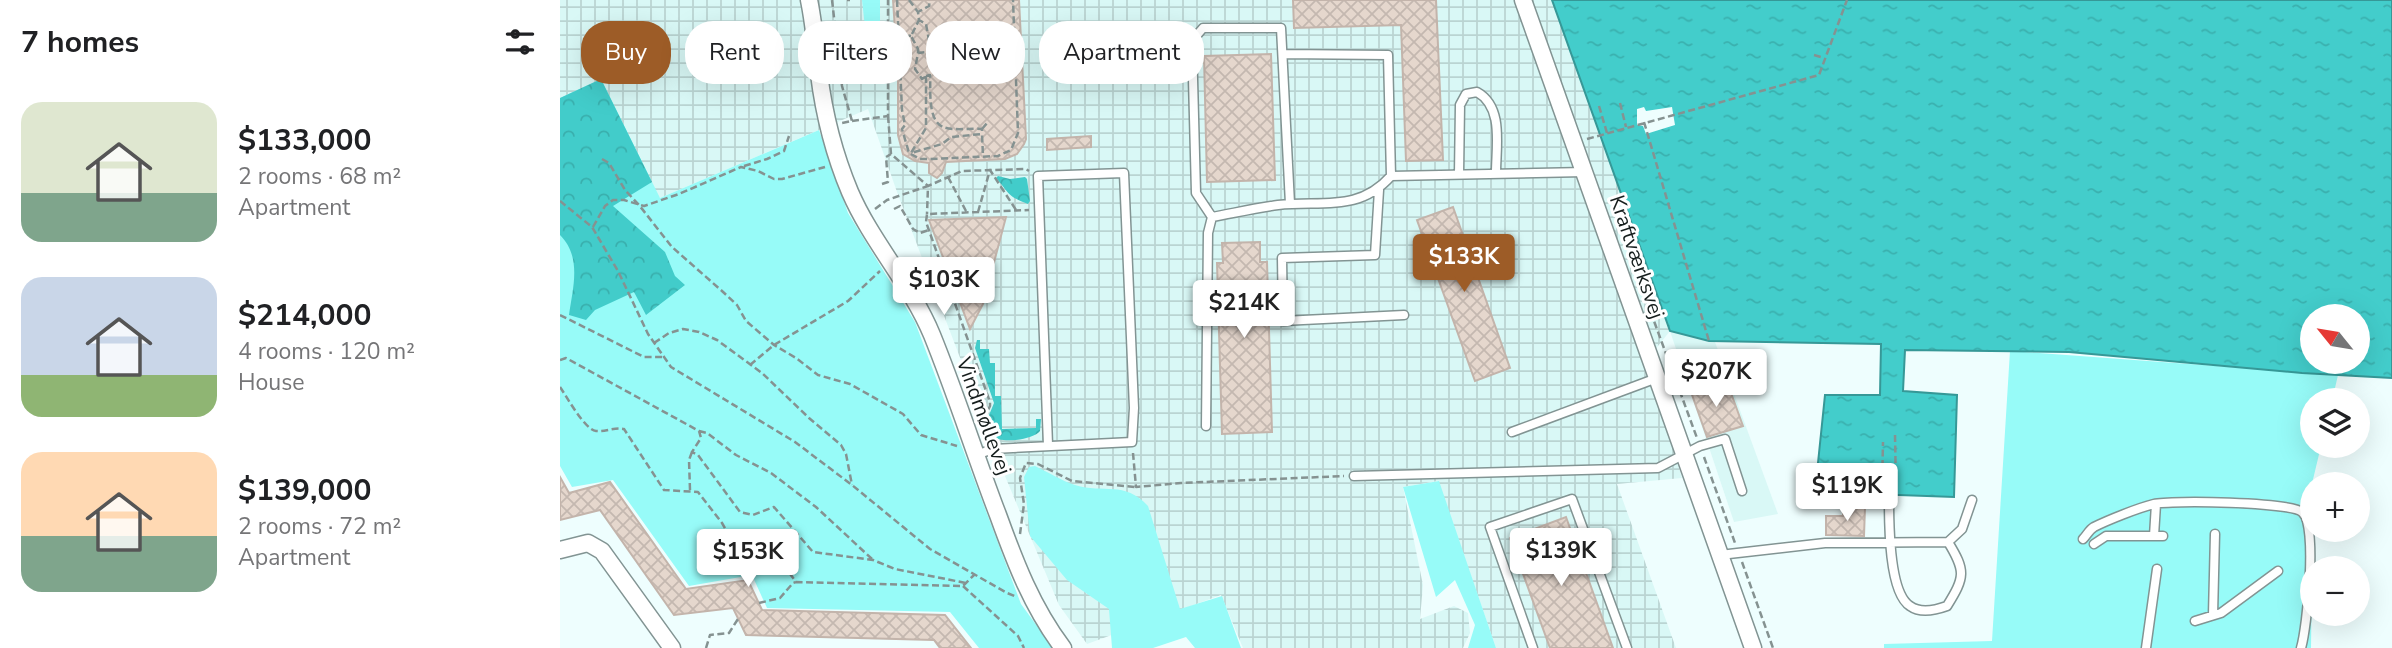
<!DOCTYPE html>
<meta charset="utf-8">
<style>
body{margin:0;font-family:"Nunito Sans",sans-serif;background:#f6f6f6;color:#202124;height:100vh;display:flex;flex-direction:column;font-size:26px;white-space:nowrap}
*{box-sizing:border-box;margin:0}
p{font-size:23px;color:#757577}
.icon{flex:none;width:38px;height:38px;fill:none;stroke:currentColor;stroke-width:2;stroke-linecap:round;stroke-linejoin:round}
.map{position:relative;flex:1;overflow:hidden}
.sheet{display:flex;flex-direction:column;background:#fff;width:560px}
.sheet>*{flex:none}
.top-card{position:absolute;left:21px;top:21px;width:665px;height:63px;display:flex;gap:14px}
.needle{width:46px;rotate:300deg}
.buttons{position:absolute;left:1740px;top:304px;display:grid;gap:14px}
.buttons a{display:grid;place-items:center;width:70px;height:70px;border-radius:50%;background:#fff;box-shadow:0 7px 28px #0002;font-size:35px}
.price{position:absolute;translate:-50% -60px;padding:0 16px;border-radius:7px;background:#fff;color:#222;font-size:23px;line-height:46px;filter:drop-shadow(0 2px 4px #0008)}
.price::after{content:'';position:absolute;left:50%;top:42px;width:21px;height:16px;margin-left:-10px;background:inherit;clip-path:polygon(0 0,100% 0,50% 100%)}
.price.active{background:#9d5c27;color:#fff}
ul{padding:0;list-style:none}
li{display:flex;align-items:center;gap:21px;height:175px;padding:0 21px}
li span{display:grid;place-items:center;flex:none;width:196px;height:140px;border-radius:21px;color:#555}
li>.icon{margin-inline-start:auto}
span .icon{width:84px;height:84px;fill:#fffc;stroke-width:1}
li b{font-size:30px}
h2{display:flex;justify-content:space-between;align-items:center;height:84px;padding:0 21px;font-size:30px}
.pill{padding:0 24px;border-radius:28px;background:#fff;box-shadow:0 7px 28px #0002;font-size:24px;line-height:63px}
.pill.active{background:#9d5c27;color:#fff}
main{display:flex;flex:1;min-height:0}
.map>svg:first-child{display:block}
</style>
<main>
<section class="sheet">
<h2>7 homes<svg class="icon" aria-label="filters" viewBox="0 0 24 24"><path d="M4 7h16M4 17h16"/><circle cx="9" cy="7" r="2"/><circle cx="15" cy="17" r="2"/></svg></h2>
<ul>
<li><span style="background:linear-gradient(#dfe7d0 65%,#7fa58c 0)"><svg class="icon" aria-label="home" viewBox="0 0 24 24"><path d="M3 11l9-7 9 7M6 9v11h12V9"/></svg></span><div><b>$133,000</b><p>2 rooms · 68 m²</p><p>Apartment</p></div></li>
<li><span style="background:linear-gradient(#c9d6e8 70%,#8fb573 0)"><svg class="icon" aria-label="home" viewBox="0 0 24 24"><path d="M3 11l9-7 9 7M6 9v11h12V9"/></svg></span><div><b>$214,000</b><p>4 rooms · 120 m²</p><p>House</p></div></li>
<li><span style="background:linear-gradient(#ffd9b3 60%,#7fa58c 0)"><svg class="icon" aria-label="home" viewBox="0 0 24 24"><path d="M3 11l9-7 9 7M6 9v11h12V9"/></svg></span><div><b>$139,000</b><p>2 rooms · 72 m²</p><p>Apartment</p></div></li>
</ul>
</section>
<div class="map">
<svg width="1832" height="648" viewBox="0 0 1832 648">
<defs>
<pattern id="industrial-grid" width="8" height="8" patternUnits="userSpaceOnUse" patternTransform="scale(1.75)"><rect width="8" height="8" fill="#d9f8f6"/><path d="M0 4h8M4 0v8" fill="none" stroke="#bad4d2"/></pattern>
<pattern id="forest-crowns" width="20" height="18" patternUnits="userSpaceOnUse" patternTransform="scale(1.75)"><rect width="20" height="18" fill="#42ccca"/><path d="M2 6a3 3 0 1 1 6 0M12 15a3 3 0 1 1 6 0" fill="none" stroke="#39afad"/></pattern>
<pattern id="water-ripples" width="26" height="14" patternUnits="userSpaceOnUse" patternTransform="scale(1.75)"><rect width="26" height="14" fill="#43cdcb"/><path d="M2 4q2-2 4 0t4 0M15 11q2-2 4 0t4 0" fill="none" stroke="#3ab0ae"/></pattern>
<pattern id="building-cross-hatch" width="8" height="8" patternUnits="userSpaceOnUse" patternTransform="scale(1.75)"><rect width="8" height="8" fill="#e5d7cd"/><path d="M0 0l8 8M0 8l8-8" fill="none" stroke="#c4b8b0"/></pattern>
</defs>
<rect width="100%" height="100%" fill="#eefefe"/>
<path fill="#d9f8f6" d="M1110 331 1155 342 1218 514 1174 522Z"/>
<path fill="url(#industrial-grid)" d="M0 0H992L1110 331 1086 361 1122 478 1057 484 1116 648H936L878 481 843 487 863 585 860 619 894 606 908 613 910 633 903 648H683L661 595 527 644 499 605 445 476 337 192 308 109 100 198 0 98Z"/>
<path fill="#97fbf8" d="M302 0H320V46H307Z
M41 79 100 198 259 130 288 213 355 322 461 604 493 648H419L390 612 207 608 192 575 129 586 53 480 12 487 0 466V98Z
M1450 351 1778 375 1772 401H1752V446H1761L1750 492 1752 493V530H1755L1754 569H1752L1751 648H1324V644L1432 641Z
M475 466C488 472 502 481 515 485 544 494 564 480 588 506L620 609 662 596 681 648H635L626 637 593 648H552L549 609 507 580 470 536 464 477 469 467Z
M879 481 936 648H908L915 625 895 580 876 597 843 487Z"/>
<path fill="url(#forest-crowns)" d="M41 79 92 182 53 206 105 252 115 276 125 285 86 315 74 292 35 310 26 320 9 315C13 287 22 257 0 235V98Z
M438 176 450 179 465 177 467 179 470 201 468 204C447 196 450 194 436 178Z
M417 340H420V349H429L430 363H435V396H441L442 429 476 428V419H481L480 431C473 440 440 444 432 436 429 432 427 425 427 420L434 403 415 348Z"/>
<path fill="url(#water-ripples)" stroke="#369897" stroke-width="2" fill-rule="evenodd" d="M992 0H1832V378L1742 373 1509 352 1345 350 1343 391 1397 395 1394 497 1255 492 1265 395H1320L1321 344 1149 341 1110 331ZM1752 317H1797V362H1752Z"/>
<path fill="#eefefe" d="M1084 107 1086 111 1112 107 1115 125 1086 134 1083 126 1077 125V109Z"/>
<path fill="url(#building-cross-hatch)" stroke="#c3b4ab" stroke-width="2" d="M333 0H459L466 139 464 144 457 154 445 159 386 162 382 173 377 178 369 173V163L355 161 343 154 338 135V75Z
M733 0H876L883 160 846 161 841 25 734 28Z
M711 54 715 180 647 182 644 56Z
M531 136V147L487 150V139Z
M893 207 950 368 915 381 857 220Z
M446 217 423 304 410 329 369 220Z
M700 242V262H707L712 432 662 434 657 263H663L662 243Z
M1167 382 1183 426 1147 437 1130 389 1142 384 1144 390Z
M0 477 9 493 50 482 126 589 188 580 202 610 385 615 411 648H380L374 640 186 635 173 608 114 615 40 510 0 520Z
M1283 506 1305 507 1304 536 1266 535V516H1283Z
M1006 517 1053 648H990L950 538Z"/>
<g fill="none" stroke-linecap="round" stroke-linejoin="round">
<g stroke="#829493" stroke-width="11">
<path id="lane" d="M723 54 828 55 831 176
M899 174 900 105 906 94 917 92C944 107 936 146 936 173
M819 190 815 255 722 258 723 321 844 315
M652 217 636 193 632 41 643 28H721L730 204
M646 426 648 233 652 217C674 213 696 208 718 205 761 200 798 213 831 176L1025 172
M952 432 1097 378
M416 455 433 449 572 442 574 408 564 173 478 176 488 445
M794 476 1098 468 1140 446 1165 439 1182 491
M1329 495C1329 519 1328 592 1350 606 1361 614 1376 610 1387 606 1405 577 1406 571 1388 542
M1594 536 1596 504
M1523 539C1527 535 1529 530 1534 527 1548 520 1578 508 1594 504 1610 500 1731 502 1742 512 1758 524 1747 628 1741 648
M1534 544 1546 536H1603
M1160 555 1265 543 1388 542 1402 529 1412 500
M1653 615 1655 534
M1635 621 1661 613 1718 571
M973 648 930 527 1012 499 1067 648
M1586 648 1597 569"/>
</g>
<g stroke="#829493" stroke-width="19">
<path id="street" d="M249 0C254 24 256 49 259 74 264 114 274 154 290 192 312 243 351 284 372 335 396 394 415 455 438 515 455 562 472 607 503 648
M963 0 1193 648
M0 550 28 543 42 551 112 648"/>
</g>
<path stroke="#859291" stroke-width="2.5" stroke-dasharray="7 3.5" stroke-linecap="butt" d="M272 0 282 86 292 121 282 123
M287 0H290
M337 0 342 110 345 125 342 129 349 153 360 159H369L438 156 451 150 458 133 453 0
M349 0 358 12
M338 34 351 36
M358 53V49L351 36 359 20
M1254 55 1264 58
M366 76V128L351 153 382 144 391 137 422 134 423 156
M366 76 370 75C371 89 367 120 383 127 393 131 411 128 422 129V134
M365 77 362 79 355 69 358 53 367 52 370 46 366 24 359 20 358 12 369 6 370 0
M1060 103 1066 127
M1039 106 1047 133
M328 116 331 154 368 186 402 171 466 169 469 171
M292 121 328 116V0
M1084 122 1149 341
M422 129 428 122
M1027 139 1259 75 1287 0
M42 159 49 163 65 190 79 205 112 247 162 291 177 305 186 321 214 345 236 358 258 375 290 384 343 414 361 435 397 446
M184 166 207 159 224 151 229 136
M388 177 406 211
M322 184 328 182 326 157 331 154
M0 201 32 227 58 271 88 334 111 367 235 442 292 485 370 549 447 593 457 597
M315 209 327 200 368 186 367 214
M334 209 340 206 353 229 360 233 369 230
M418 212 430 170 456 210
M33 227 45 206 53 200H64L84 206 119 194 181 167 198 171 214 179H222L265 167
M1087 302 1137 438
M0 315 84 357H102
M94 343 109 333 123 329 139 332 157 340 202 373 249 418 281 445 286 454 292 485
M0 360 6 358 139 431 141 438 132 452 138 455 180 512 193 515 214 507 253 552 313 560 335 569 406 583
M190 365 214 345 288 301 320 271
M0 387C7 397 25 430 36 431 45 432 54 427 64 429L104 490 138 492 162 523 173 542C189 548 197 540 209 545L236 582 403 586 414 575
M139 431 147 433 176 455 211 473 256 507 312 559
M1335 435 1336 488
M430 439 424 418 430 406V402L366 222 367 214 469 210
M573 453 576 487 621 483 784 476
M1144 457 1175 543
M1322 488 1323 442
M130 490 129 460 132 452
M460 534 464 504 460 478 466 463 478 464 512 481 575 487
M1182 562 1213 648
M403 586 458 636 464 648
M199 603 220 598 233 583 236 582
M146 648 150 635 169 633 178 619"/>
<use href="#lane" stroke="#fff" stroke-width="8"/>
<use href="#street" stroke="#fff" stroke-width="16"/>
</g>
<g text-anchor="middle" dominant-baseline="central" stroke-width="6" stroke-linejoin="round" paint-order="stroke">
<g font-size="21" fill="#161e1d" stroke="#fff">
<text transform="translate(1077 257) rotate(71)">Kraftværksvej</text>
<text transform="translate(424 416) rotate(70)">Vindmøllevej</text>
</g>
</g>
</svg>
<div class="buttons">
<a><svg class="needle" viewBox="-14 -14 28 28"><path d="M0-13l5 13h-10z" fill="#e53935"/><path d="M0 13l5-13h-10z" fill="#757577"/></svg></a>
<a><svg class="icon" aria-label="layers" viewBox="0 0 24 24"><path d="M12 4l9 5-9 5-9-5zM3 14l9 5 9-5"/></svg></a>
<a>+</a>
<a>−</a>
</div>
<b class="price active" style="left:904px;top:294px">$133K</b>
<b class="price" style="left:384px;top:317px">$103K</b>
<b class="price" style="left:684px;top:340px">$214K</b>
<b class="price" style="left:1156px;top:409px">$207K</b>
<b class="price" style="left:1287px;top:523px">$119K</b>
<b class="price" style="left:1001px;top:588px">$139K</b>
<b class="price" style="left:188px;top:589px">$153K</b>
<div class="top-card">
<a class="pill active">Buy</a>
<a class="pill">Rent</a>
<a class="pill">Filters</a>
<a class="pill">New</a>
<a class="pill">Apartment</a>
</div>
</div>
</main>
